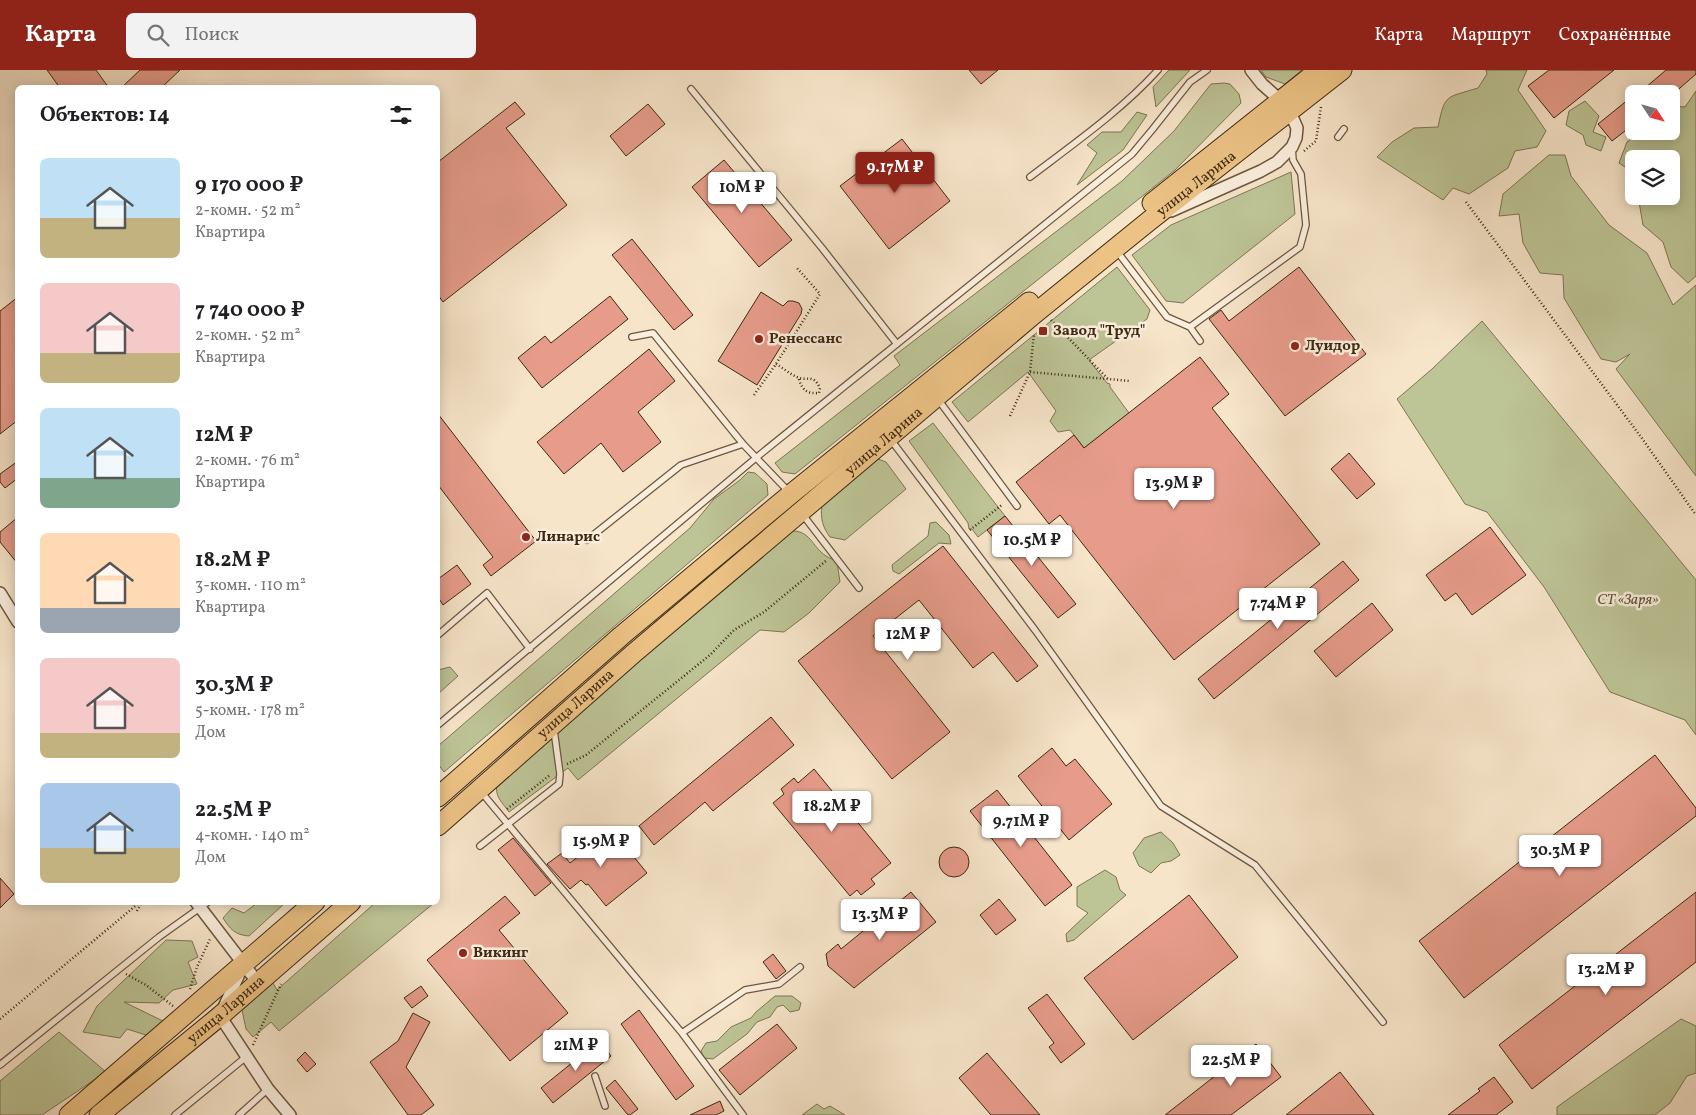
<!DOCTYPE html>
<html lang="ru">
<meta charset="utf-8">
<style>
body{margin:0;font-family:Vollkorn,serif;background:#f2f2f2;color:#202124;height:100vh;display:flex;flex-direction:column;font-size:19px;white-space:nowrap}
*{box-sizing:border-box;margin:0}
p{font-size:16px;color:#757577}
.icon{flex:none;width:28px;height:28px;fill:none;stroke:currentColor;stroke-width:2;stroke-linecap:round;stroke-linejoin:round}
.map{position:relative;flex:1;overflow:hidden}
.sheet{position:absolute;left:15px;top:15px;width:425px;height:820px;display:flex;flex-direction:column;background:#fff;border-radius:8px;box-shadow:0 2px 12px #0003}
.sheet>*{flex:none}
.needle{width:32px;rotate:126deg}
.tools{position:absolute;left:1625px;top:15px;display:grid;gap:10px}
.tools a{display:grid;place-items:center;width:55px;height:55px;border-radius:8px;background:#fff;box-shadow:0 2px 12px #0003;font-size:25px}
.price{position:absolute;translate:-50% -42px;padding:0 11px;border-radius:5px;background:#fff;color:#222;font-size:16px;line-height:32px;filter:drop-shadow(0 1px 2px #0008)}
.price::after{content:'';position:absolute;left:50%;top:30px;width:15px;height:11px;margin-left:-8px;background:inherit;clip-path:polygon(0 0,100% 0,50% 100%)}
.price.on{background:#8f2418;color:#fff}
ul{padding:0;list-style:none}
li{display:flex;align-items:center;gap:15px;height:125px;padding:0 25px}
li span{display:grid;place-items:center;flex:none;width:140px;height:100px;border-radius:8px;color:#555}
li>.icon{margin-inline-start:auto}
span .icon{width:60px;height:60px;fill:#fffc;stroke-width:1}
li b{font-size:21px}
h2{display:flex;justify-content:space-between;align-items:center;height:60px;padding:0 25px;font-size:21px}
header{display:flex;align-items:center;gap:30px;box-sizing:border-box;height:70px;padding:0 25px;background:#8f2418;color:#fff}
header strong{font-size:24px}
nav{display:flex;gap:28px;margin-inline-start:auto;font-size:18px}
.search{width:350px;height:45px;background:#f2f2f2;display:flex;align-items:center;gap:12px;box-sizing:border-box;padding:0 18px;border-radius:8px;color:#757577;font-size:19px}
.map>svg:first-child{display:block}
</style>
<header>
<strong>Карта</strong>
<div class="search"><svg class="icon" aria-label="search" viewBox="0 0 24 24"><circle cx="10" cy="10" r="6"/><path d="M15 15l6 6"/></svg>Поиск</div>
<nav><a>Карта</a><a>Маршрут</a><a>Сохранённые</a></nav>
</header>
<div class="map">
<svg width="1696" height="1045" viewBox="0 0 1696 1045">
<rect width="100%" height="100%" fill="#f7e5ca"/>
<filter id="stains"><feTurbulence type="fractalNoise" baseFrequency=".004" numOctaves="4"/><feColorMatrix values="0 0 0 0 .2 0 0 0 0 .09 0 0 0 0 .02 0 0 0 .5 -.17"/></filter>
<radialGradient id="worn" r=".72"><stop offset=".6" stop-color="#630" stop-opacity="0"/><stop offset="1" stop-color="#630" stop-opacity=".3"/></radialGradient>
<path fill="#bdc496" stroke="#7d7653" d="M1169 0H1190L1156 37 1153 17Z
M1261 0H1302L1285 14 1266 7Z
M1486 0H1527L1518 20 1546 61 1537 77 1515 81 1508 98 1469 124 1453 118 1443 130 1377 87 1392 72 1414 58 1438 57C1445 23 1446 28 1478 18L1487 4Z
M1224 13 1230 14 1239 24 1241 33 1175 100 795 404 782 402 775 393 900 295 894 286 1122 111 1174 61 1211 14Z
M1696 21V206L1688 213 1671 197 1663 172 1643 155 1638 126H1671V89H1634V103L1619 93 1627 72 1640 61H1671V36L1685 37Z
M1585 31 1599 46 1593 62 1606 67 1601 81 1586 75 1583 65 1566 55 1569 41Z
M1137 42 1147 45 1123 80 1077 115 1097 83 1087 75 1102 62H1121Z
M1549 85H1565L1571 106 1609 155 1647 183 1673 235 1696 215V406L1616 299 1630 284 1616 292 1601 289 1564 228 1563 205 1540 203 1523 173 1519 144 1499 146 1503 124Z
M1291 102 1295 144 1183 233 1166 231 1132 185 1171 155Z
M1117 197 1150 240 1147 249 1089 290 1107 313 1110 314V317L1129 343 1084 378 1070 360 1058 362 1050 351 1056 341 1028 302 968 352 952 332Z
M1482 251 1696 510V665L1685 650 1610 622 1544 517 1487 442 1465 434 1397 329 1432 299Z
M933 353 1005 446 978 467 972 459H969L968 453 909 371Z
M878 389 886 392 906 419 845 470 830 467C823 458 820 448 822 436Z
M748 402 755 403 767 414 768 425 444 702 438 694V676L690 458 714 429 740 410Z
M936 452 949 465 951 474 939 473 899 504 893 501 892 495 928 466 930 453Z
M790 461C811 460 811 476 826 486 829 488 834 490 837 492L840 512 809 543 784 562 760 560 578 710 568 698 509 742C502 732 493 725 498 712Z
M450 597 458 606 438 624V600Z
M1161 762 1173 773 1180 785 1171 791 1161 793 1151 803 1139 796 1133 783 1144 768Z
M1105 800 1116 807 1120 820 1126 825 1074 870 1067 872 1066 864 1088 843 1077 836V817Z
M257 833H285L249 866C235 865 230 859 223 848L232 838 244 843Z
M375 833H434L279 961 271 952 253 967 246 959 242 940 273 913 277 920Z
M166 870 192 871 198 887 188 892 197 914 173 920 159 933 124 932 165 952 149 966 127 959 120 968 83 962 97 936Z
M775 926H792L801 933 799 940 790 942 783 935 777 937 770 947 757 952 747 964 713 989 704 988 701 981 706 973 717 971 731 957 751 948 756 942Z
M1681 949 1696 956V1003L1687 1006 1670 1033 1655 1045H1557V1037Z
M59 962 106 1002 42 1045H0V1011Z
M817 1034 824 1039 830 1036 845 1045H802Z"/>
<path fill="#e79c8b" stroke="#3d2810" d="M47 0H96L109 18H60Z
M140 0H180L161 18H121Z
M969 0H998L981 14Z
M1549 0H1614L1554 48 1528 16Z
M1666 0H1696V4L1673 24H1638Z
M1634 25V54L1612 71 1598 54Z
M515 32 525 44 506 58 567 135 443 232 438 225V92Z
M648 34 665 54 626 86 610 66Z
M902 69 950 131 889 179 840 116Z
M724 90 792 170 759 197 692 117Z
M632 169 693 245 674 260 612 185Z
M1299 197 1366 284 1285 346 1209 249 1221 240 1229 251Z
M761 222 783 236 788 231H793L799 233 802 239 801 244 757 315 718 291Z
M610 226 628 249 542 318 518 288 545 266 551 273Z
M18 227V350L0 364V241Z
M649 279 675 311 638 342 661 372 623 402 601 373 564 404 537 372Z
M1200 287 1229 324 1212 338 1320 474 1174 590 1060 445 1049 454 1016 412 1074 365 1084 378Z
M438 344 536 471 491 506 483 495 493 487 438 415Z
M1349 383 1375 414 1357 429 1331 399Z
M18 391V408L5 418 0 412V404Z
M1005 446 1076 534 1058 548 987 460Z
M18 447V494L0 472V462Z
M1490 457 1526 505 1472 545 1456 523 1445 531 1426 505Z
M943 476 1038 596 1017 612 993 582 973 598 919 530 873 566 950 662 892 709 798 591Z
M1343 491 1359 510 1214 629 1198 609Z
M457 495 471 514 443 535 438 527V509Z
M1372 533 1393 560 1336 607 1314 581Z
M771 647 794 675 713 741 705 732 654 775 639 756Z
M1052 678 1066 696 1075 689 1112 734 1069 770 1018 706Z
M1655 685 1696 738V746L1464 928 1419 871Z
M814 699 891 793 871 809 875 814 861 825 857 820 850 826 773 733 784 724 781 719 794 708 798 713Z
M997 720 1072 815 1045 836 970 741Z
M612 760 647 803 606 836 588 814 586 815 581 810 570 819 547 794 562 783 570 793Z
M513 768 551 813 535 826 498 780Z
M939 792a15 15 0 1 1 30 0a15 15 0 1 1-30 0Z
M0 808 14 824 0 838Z
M911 822 936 852 854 918 828 896 826 884 838 874 841 879Z
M1696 822V892L1532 1019 1499 975Z
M1189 825 1238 887 1133 970 1084 908Z
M505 826 520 843 499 860 568 943 510 991 427 890Z
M999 829 1016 850 996 865 980 845Z
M773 884 786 901 776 909 763 892Z
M421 916 428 926 412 938 404 928Z
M1047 924 1085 974 1061 993 1049 977 1054 973 1028 938Z
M639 940 694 1016 676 1030 621 954Z
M413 943 430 952 406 997 434 1035 421 1045H408L370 992 398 971Z
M777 954 797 978 740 1025 719 1000Z
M599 971 611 986 553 1033 541 1018Z
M1256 974 1281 1007 1231 1045H1165Z
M305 982 316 994 307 1002 297 990Z
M987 983 1040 1045H991L959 1008Z
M1340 1002 1374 1045H1286Z
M1494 1007 1513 1032 1496 1045H1448L1480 1021 1478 1019Z
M615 1010 638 1039 630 1045H628L606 1018Z
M720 1031 724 1041 716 1045H690Z"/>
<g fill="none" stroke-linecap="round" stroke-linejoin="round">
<g stroke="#6c573e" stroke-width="8">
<path id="service" d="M691 19 822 178 897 274
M1338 67 1344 59
M1030 107C1072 75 1122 40 1158 0
M1116 180 1167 247 1190 257 1200 271
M1190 257 1300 177 1306 155 1301 104 1293 90 1292 77
M632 267 653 263 743 374
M937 328 1017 436
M891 370 1035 560 1161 736 1255 795 1383 952
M803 445 859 518
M587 470 681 395 743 374 789 422
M438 565 487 523 530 579
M438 655 757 387 1132 84 1152 60 1190 12 1207 0
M482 723 682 963 743 1045
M480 776 559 714 560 704 554 660
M682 963 745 920 779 914 800 897
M0 995 159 867 208 832
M595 1006 605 1036
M175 1045 246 987
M239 1045 268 1019"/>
</g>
<g stroke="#6c573e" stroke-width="14">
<path id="minor" d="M1171 141 1261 101 1277 92 1292 77 1296 68 1297 58 1290 42 1281 31 1262 14 1251 0
M0 523 18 552
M196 832 258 913
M240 902 220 946 268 1019 290 1045"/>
</g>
<g stroke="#3d2810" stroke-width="21">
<g id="primary">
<path d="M1152 133 1319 0"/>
<path d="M438 727 621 566 791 424 1029 232"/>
<path id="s1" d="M438 756 634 583 1033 245 1149 151 1342 0"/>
<path d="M69 1045 315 832"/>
<path id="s2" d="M99 1045 220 946 351 832"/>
</g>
</g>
<path stroke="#3d2810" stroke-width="2.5" stroke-dasharray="1 2.5" stroke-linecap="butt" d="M1304 81 1316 71 1321 37
M1466 132 1641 367 1696 445
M1051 250 1108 309
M776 294C783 298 790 304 797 307 807 312 813 303 820 318L819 323
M1030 302 1130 311
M799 309C802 320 807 324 819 323
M754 325 776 294 820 224 797 198
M1010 346 1030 302 1034 264
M970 460 1003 434
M567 694 586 685 710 585 734 560 764 542 827 490
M507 739 550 705
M137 841 142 832
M126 904 146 915 173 936
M190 919 197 897 210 869
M0 949 140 832
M253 975 281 914"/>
<use href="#service" stroke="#faeedd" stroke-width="5.5"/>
<use href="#minor" stroke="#faeedd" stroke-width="11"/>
<use href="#primary" stroke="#ecc285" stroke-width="19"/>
</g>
<g fill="#8f2418" stroke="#faeedd" stroke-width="2">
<rect x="1038" y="256" width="10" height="10" rx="2.5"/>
<circle cx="759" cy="269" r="5"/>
<circle cx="1295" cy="276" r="5"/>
<circle cx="526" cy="467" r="5"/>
<circle cx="463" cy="883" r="5"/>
</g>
<g text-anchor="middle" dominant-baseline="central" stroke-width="5" stroke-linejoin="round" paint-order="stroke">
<g font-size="15" fill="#3d2810" stroke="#faeedd">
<text stroke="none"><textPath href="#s1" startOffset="994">улица Ларина</textPath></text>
<text stroke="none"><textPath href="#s1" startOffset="589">улица Ларина</textPath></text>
<text stroke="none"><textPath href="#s1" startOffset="184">улица Ларина</textPath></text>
<text stroke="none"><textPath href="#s2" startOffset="165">улица Ларина</textPath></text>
</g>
<g font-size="15" font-weight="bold" fill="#3d2810" stroke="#faeedd" text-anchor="start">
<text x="1053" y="261">Завод "Труд"</text>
<text x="769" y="269">Ренессанс</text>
<text x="1305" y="276">Луидор</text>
<text x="536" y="467">Линарис</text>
<text x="473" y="883">Викинг</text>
</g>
<g font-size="15" font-style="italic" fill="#5d4f32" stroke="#faeedd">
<text x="1628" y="530">СТ «Заря»</text>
</g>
</g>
<rect width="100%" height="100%" filter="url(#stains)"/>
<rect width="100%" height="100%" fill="url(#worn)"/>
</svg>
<div class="tools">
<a><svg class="needle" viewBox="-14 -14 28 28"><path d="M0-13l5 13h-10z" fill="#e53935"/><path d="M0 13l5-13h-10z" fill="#757577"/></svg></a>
<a><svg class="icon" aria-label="layers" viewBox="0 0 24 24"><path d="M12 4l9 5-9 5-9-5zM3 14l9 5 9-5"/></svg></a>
</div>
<b class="price on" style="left:895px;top:124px">9.17M ₽</b>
<b class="price" style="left:742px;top:144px">10M ₽</b>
<b class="price" style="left:1174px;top:440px">13.9M ₽</b>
<b class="price" style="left:1032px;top:497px">10.5M ₽</b>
<b class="price" style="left:1278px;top:560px">7.74M ₽</b>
<b class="price" style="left:908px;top:591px">12M ₽</b>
<b class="price" style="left:832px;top:763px">18.2M ₽</b>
<b class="price" style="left:1021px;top:778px">9.71M ₽</b>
<b class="price" style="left:601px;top:798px">15.9M ₽</b>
<b class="price" style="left:1560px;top:807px">30.3M ₽</b>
<b class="price" style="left:880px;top:871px">13.3M ₽</b>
<b class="price" style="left:1606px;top:926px">13.2M ₽</b>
<b class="price" style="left:576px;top:1002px">21M ₽</b>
<b class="price" style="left:1231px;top:1017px">22.5M ₽</b>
<section class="sheet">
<h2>Объектов: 14<svg class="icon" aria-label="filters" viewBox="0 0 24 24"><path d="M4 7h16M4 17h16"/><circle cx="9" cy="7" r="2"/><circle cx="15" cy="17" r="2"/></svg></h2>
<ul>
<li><span style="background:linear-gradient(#bfe0f5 60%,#c2b280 0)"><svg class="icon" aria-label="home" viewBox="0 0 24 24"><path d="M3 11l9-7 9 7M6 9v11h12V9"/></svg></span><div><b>9 170 000 ₽</b><p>2-комн. · 52 m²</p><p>Квартира</p></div></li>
<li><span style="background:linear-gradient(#f6c9c9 70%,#c2b280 0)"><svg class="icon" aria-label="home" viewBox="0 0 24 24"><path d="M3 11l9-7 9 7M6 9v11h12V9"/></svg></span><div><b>7 740 000 ₽</b><p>2-комн. · 52 m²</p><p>Квартира</p></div></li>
<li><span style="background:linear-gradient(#bfe0f5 70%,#7fa58c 0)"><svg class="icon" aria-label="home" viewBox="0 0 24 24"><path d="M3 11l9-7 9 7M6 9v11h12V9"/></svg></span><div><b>12M ₽</b><p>2-комн. · 76 m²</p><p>Квартира</p></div></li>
<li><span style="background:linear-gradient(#ffd9b3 75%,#9aa5b1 0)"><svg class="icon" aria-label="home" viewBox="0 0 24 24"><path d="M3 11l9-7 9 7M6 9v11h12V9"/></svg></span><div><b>18.2M ₽</b><p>3-комн. · 110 m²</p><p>Квартира</p></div></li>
<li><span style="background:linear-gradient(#f6c9c9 75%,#c2b280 0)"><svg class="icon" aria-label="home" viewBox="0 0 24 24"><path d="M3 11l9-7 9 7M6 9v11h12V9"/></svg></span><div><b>30.3M ₽</b><p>5-комн. · 178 m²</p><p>Дом</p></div></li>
<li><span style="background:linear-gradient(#a9c7e8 65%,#c2b280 0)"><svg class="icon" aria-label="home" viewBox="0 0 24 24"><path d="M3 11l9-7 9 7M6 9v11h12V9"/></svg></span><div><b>22.5M ₽</b><p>4-комн. · 140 m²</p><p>Дом</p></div></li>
</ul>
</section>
</div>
